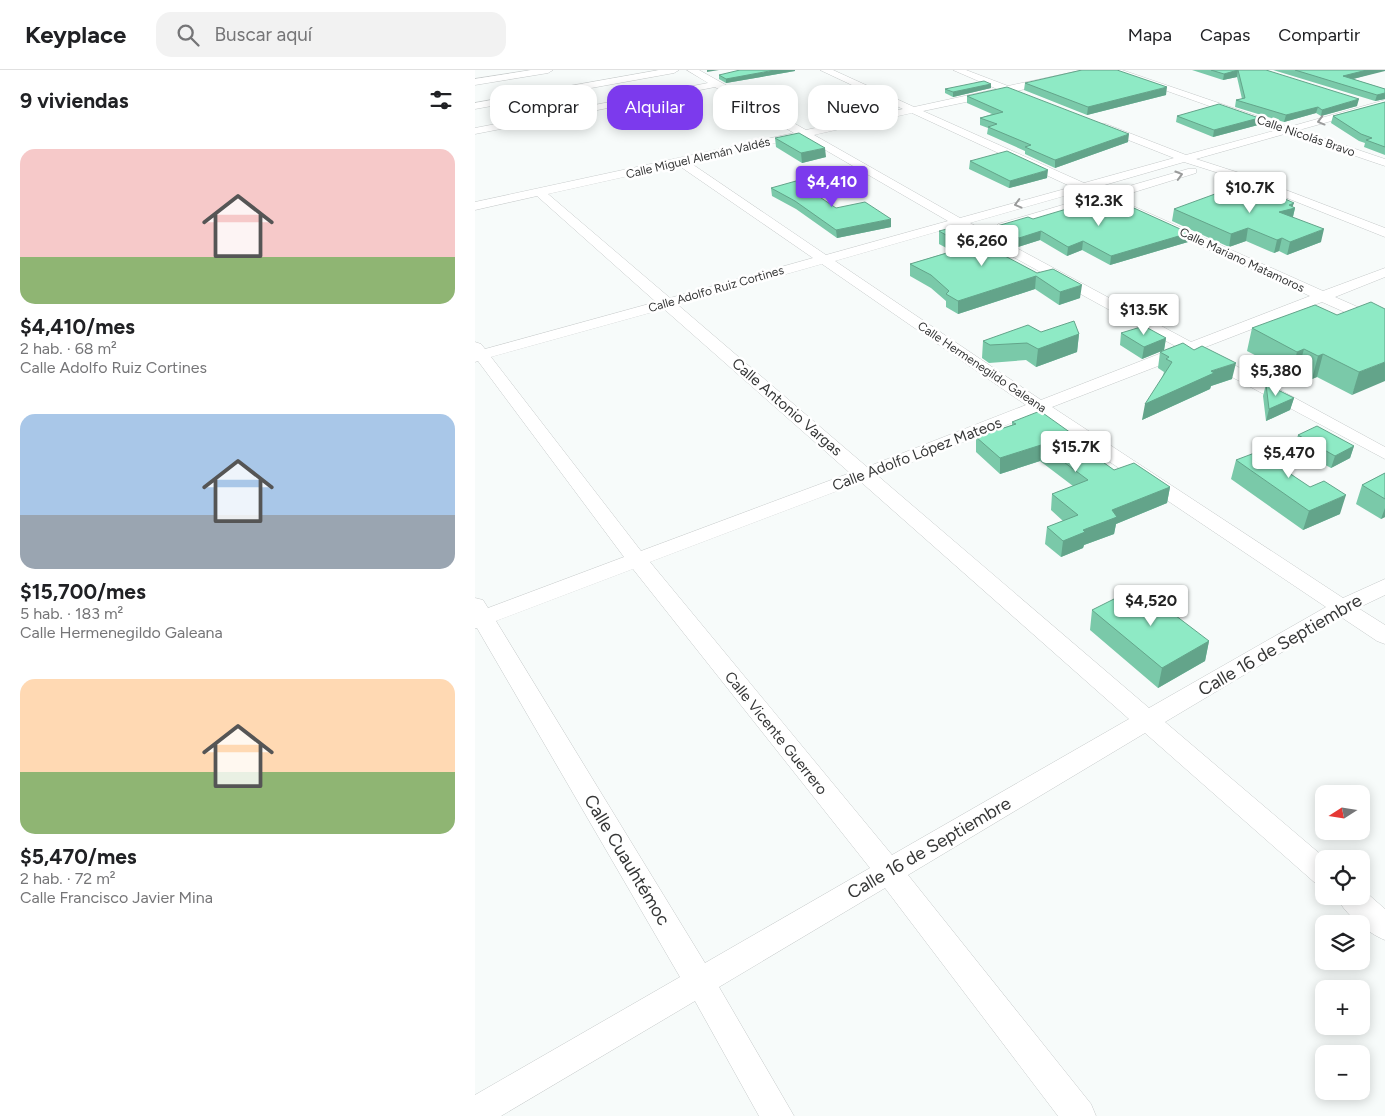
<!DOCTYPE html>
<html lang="es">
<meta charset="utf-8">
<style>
body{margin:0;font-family:Figtree,sans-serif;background:#f2f2f2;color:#202124;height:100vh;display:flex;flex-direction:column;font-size:19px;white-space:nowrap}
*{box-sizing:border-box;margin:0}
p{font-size:16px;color:#757577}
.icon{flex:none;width:28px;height:28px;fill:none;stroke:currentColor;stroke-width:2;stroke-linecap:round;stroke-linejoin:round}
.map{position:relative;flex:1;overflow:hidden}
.panel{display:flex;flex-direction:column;background:#fff;width:475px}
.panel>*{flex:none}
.banner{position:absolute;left:15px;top:15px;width:475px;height:45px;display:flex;gap:10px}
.needle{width:32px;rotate:258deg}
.buttons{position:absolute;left:840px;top:715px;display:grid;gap:10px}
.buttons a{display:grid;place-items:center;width:55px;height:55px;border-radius:10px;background:#fff;box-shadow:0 2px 12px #0003;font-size:25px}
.price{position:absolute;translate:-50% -42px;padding:0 11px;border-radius:5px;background:#fff;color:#222;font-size:16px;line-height:32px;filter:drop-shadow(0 1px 2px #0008)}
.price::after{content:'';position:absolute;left:50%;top:30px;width:15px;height:11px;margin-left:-8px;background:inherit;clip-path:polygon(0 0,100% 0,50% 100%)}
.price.selected{background:#7c3aed;color:#fff}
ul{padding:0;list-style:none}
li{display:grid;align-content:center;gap:10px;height:265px;padding:0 20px}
li span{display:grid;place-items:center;height:155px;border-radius:15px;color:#555}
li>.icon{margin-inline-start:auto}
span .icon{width:90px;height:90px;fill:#fffc;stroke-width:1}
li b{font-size:21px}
h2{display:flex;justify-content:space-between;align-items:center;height:60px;padding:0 20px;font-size:21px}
.chip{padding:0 18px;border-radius:15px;background:#fff;box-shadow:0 2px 12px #0003;font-size:18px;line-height:45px}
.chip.selected{background:#7c3aed;color:#fff}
header{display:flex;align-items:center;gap:30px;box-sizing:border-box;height:70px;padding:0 25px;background:#fff;border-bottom:1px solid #e0e0e0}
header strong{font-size:24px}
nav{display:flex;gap:28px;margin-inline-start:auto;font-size:18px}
.search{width:350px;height:45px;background:#f2f2f2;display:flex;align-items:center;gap:12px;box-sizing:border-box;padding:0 18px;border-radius:15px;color:#757577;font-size:19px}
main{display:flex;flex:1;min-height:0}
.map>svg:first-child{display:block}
</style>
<header>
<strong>Keyplace</strong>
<div class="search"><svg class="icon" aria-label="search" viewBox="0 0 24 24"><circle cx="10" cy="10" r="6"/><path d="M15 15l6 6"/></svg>Buscar aquí</div>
<nav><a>Mapa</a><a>Capas</a><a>Compartir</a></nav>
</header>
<main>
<section class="panel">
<h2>9 viviendas<svg class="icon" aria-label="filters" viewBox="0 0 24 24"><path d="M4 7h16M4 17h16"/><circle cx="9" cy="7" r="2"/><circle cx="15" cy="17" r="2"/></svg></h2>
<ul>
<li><span style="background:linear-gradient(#f6c9c9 70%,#8fb573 0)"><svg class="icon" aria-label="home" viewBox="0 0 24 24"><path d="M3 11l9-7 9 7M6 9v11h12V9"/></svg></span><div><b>$4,410/mes</b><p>2 hab. · 68 m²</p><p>Calle Adolfo Ruiz Cortines</p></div></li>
<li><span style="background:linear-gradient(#a9c7e8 65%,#9aa5b1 0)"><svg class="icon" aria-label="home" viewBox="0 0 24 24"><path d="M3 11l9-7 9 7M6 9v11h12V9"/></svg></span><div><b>$15,700/mes</b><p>5 hab. · 183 m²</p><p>Calle Hermenegildo Galeana</p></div></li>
<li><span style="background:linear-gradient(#ffd9b3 60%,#8fb573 0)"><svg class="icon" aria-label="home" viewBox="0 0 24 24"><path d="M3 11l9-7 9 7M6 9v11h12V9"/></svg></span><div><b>$5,470/mes</b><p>2 hab. · 72 m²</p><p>Calle Francisco Javier Mina</p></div></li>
</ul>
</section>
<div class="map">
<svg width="910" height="1046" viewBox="0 0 910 1046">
<rect width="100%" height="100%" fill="#f7fbfa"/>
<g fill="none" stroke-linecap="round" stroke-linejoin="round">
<g stroke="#c6caca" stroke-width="1">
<path id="minor" d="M56 0H78L73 3 0 15V9Z
M184 0H204L199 3 0 39V33Z
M212 0H224L331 60 428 39 345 0H358L439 37 522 19 478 0H491L533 16 608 0H626L534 23 448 41 609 113 699 88 623 58V54H631L711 85 802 60 633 0H647L814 57 910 30V36L824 60 910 89V96L813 63 721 89 777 107 910 158V167L769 111 709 92 619 118 630 123 713 99H721V103L640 128 848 221 910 198V207L860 227 910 249V260L847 232 728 278 910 377V389L714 284 577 337 868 528 910 509V525L883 538 910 555V574L902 571 866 547 690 652 851 789H849V816L839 812 670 663 433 805 616 1034 621 1046H583L410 818 244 917 319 1046H284L220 931 26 1046H0V1025L205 907 2 558H0V528L8 530 13 538 149 487 3 291 0 292V272L6 274 10 279 181 232 62 126 0 140V132L319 63 240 17 0 64V58L233 13ZM437 43 597 117 485 148 339 65ZM328 67 473 151 351 185 214 92ZM203 95 338 188 195 228 73 124ZM607 121 618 126 523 154 522 157 528 161 628 131 835 226 716 272 495 153ZM482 156 702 277 566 330 360 191ZM347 194 551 335 392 397 203 235ZM189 239 375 403 166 481 16 287ZM562 343 851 537 674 638 403 406ZM386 412 654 649 417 785 175 492ZM158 499 395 798 230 893 21 551Z
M886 818 910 839V870C892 863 869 843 861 826H886Z"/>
</g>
<use href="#minor" fill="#fff" fill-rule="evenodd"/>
</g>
<path fill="#7ac9a9" d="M717 0H791L882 36 846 46 841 43 809 52 760 37 761 30 767 29 762 7 748 10Z
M798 0H910L878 9 910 19V29L900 31Z
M320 1 251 13 244 9V5Z
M550 13 691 25 612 45 549 20Z
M516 14V18L478 27 470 23V19Z
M492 26 653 72 580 98 550 84V81L512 64 513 58 505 55V48L517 44 492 33Z
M910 32V85L889 77 890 73 884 71 856 53 858 46Z
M702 46 784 48 783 55 738 67 701 52Z
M300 68 351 87 327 93 301 77Z
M495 91 572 108 534 118 494 99Z
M296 118 416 157 362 168 321 139 297 126Z
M645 135 714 163 713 172 635 195 607 180 592 186 565 170 543 177 522 165V156Z
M818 137 820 138 818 147 846 172 812 185 804 181 799 183 771 171 754 177 697 151 699 139Z
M464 161H494L526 170V182L524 183 605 228 584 235 560 219 483 244 471 237V231L456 218 435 206V194L477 181 464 174Z
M910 239 877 325 842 307 837 309 823 301 816 304 772 281 777 258Z
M566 262 604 264 602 282 561 297 551 290 514 293 507 288 508 271Z
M646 263 691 268 689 280 667 289 645 275Z
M685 282 757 309 736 316 735 319 667 350 688 305 689 302 683 298Z
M791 314 819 328 815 340 791 351 788 326Z
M537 352 596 363 595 369 639 400 695 417 692 433 641 454 639 464 609 475 608 478 586 487 570 474 572 457 588 451 576 440 577 424 598 416 565 391 525 404 501 382V367L537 355Z
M823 365 879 376 875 388 856 398 819 378Z
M817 389 814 402 865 444 828 460 756 409 761 390Z
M910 403V447L906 449 881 434 887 415Z
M617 540 734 571 730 591 683 618 615 560Z"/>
<path fill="#63a48a" d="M232 0H244L232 2Z
M300 0H320V1L251 13V9Z
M763 0 762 7 748 10 749 4Z
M892 0H910V1L866 12 868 6Z
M516 14V18L478 27V22Z
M692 17 691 25 612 45 613 37Z
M910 23V29L900 31 902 25Z
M884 29 882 36 846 46 847 40Z
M843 37 841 43 809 52 811 45Z
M784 48 783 55 738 67 739 60Z
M654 64 653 72 580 98V90Z
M350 78 351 87 327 93 326 83Z
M573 100 572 108 534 118 535 111Z
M819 133 817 138H820L817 150 804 142 814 135Z
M416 149V157L362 168 361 160Z
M773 158 771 171 754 177 756 164Z
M849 159 846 172 812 185 815 172Z
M566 161 565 170 543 177 544 168Z
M714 163 713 172 635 195 636 186Z
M807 168 804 181 799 183 802 170Z
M526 170V182L524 183 515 178 518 173Z
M608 171 607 180 592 186 593 177Z
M561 206 560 219 483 244V231Z
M607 215 605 228 584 235 585 222Z
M604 264 602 282 561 297 563 279Z
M691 268 689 280 667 289 669 277Z
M829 279 823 301 816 304 822 282Z
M848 284 842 307 837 309 843 286Z
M910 292V311L877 325 884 302Z
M761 293 757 309 736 316 735 319 667 350 670 334 736 301Z
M819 328 815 340 791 351 794 339Z
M596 363 594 378 590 365Z
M566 375 565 391 525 404V388Z
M879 376 875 388 856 398 860 386Z
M817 389 812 407 802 395Z
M695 417 692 433 641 454 639 464 609 475 608 478 586 487 588 471 608 460 637 440Z
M871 425 865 444 828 460 834 441Z
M910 438V447L906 449Z
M734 571 730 591 683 618 687 598Z"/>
<path fill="#8eeac5" stroke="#63a48a" d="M265 0H300L251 9 244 5Z
M607 0H642L692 17 613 37 550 13Z
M736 0H791L884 29 847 40 843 37 811 45 761 30 770 28 763 0 749 4Z
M820 0H892L868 6 910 19V23L902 25Z
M509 11 516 14 478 22 470 19Z
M532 17 654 64 580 90 550 77 556 75 513 57 522 54 505 48 528 42 492 26Z
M910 32V77L891 70 897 68 886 64 858 46Z
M744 34 784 48 739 60 702 46Z
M324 63 350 78 326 83 300 68Z
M532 81 573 100 535 111 495 91Z
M321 111 361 138 390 132 416 149 361 160 320 131 296 118Z
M775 115 786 118 819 133 814 135 820 138 804 142 849 159 815 172 807 168 802 170 773 158 756 164 699 139 740 124Z
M625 129H634L645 135 650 134 714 163 636 186 608 171 593 177 566 161 544 168 522 156 553 147 558 149Z
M484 156 494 161 504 158 526 170 518 173 524 176 515 178 562 203 578 199 607 215 585 222 561 206 483 231 471 224 474 221 456 205 435 194 492 177 464 161Z
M896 232 910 239V292L884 302 848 284 843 286 829 279 822 282 777 258 840 235 862 245Z
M599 251 604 264 563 279 552 273 515 275 508 271 553 255 566 262Z
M669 256 691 268 669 277 646 263Z
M708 273 719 280 727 276 761 293 736 301 739 303 670 334 697 292 691 289 694 287 685 282Z
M791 314 819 328 794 339Z
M565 341 596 363 590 365 639 400 659 393 695 417 637 440 642 447 608 460 610 462 588 471 572 457 603 445 577 424 613 410 566 375 525 388 501 367 541 354 537 352Z
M842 356 879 376 860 386 823 365Z
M798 376 817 389 802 395 835 417 849 411 871 425 834 441 761 390Z
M910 403V429L887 415Z
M663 517 734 571 687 598 617 540Z"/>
<defs><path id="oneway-chevron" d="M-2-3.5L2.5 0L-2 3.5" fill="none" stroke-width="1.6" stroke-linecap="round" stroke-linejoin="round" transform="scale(1.25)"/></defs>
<g stroke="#9a9b9b">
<use href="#oneway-chevron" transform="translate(846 51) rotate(165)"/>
<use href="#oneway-chevron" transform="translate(704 105) rotate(-16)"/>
<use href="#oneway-chevron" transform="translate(543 134) rotate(165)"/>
</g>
<g text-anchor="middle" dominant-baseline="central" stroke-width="5" stroke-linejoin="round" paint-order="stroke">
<g font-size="12" fill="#363737" stroke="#fff">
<text transform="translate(831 66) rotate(19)">Calle Nicolás Bravo</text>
<text transform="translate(223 88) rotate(-13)">Calle Miguel Alemán Valdés</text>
<text transform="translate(767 190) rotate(25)">Calle Mariano Matamoros</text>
<text transform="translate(241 219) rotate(-16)">Calle Adolfo Ruiz Cortines</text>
<text transform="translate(507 297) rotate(34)">Calle Hermenegildo Galeana</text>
</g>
<g font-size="15" fill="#363737" stroke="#fff">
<text transform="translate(312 337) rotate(41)">Calle Antonio Vargas</text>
<text transform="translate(442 384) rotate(-21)">Calle Adolfo López Mateos</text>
<text transform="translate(301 663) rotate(51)">Calle Vicente Guerrero</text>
</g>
<g font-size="18" fill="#363737" stroke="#fff">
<text transform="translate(805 575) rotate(-30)">Calle 16 de Septiembre</text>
<text transform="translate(454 778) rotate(-30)">Calle 16 de Septiembre</text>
<text transform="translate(152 790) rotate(59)">Calle Cuauhtémoc</text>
</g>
</g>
</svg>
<div class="buttons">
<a><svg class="needle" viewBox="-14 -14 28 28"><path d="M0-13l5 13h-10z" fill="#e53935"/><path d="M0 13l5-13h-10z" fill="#757577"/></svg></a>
<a><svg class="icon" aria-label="locate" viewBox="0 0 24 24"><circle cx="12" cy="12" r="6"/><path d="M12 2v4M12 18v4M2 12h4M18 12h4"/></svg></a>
<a><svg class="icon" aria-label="layers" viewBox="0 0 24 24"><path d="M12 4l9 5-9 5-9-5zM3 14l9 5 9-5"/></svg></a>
<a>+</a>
<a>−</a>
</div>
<b class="price selected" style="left:357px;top:138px">$4,410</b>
<b class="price" style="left:775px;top:144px">$10.7K</b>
<b class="price" style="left:624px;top:157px">$12.3K</b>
<b class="price" style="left:507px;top:197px">$6,260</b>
<b class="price" style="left:669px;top:266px">$13.5K</b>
<b class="price" style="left:801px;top:327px">$5,380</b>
<b class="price" style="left:601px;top:403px">$15.7K</b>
<b class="price" style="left:814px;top:409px">$5,470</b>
<b class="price" style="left:676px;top:557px">$4,520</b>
<div class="banner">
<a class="chip">Comprar</a>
<a class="chip selected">Alquilar</a>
<a class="chip">Filtros</a>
<a class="chip">Nuevo</a>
</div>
</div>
</main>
